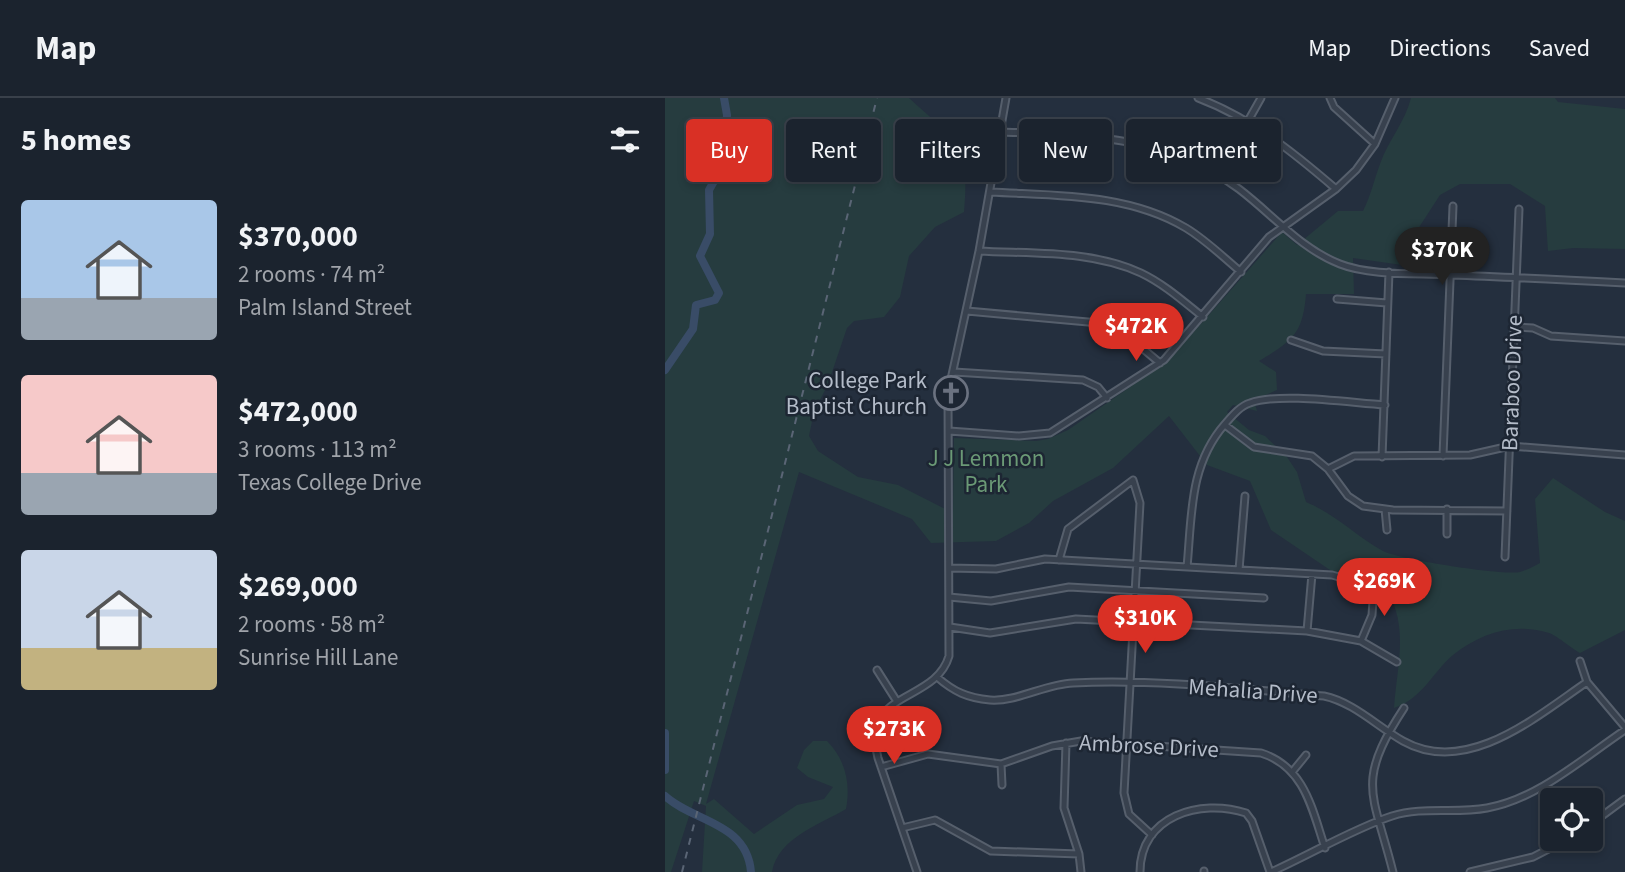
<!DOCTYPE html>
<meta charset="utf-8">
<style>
body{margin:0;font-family:"Source Sans 3",sans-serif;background:#282f3a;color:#f1f3f6;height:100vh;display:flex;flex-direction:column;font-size:26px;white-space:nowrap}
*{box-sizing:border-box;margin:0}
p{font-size:23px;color:#a0a4aa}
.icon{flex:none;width:38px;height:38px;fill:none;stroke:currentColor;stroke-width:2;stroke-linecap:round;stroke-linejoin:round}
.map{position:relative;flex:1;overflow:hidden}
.sheet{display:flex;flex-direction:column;background:#1b232e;width:665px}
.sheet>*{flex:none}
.banner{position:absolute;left:21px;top:21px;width:665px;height:63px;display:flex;gap:14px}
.controls{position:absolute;left:875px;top:690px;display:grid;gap:14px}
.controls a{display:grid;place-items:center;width:63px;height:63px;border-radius:7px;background:#1b232e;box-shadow:0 4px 10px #0003,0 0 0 2px #39404a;font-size:35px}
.price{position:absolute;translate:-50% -60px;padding:0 16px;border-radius:24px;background:#d93025;color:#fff;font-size:23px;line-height:46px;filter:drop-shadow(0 2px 4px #0008)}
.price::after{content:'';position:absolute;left:50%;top:42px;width:21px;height:16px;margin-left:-10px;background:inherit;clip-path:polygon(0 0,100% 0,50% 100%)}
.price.selected{background:#222;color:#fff}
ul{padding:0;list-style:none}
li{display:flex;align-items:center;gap:21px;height:175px;padding:0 21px}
li span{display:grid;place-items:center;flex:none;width:196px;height:140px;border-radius:7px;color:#555}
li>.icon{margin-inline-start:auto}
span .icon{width:84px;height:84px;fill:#fffc;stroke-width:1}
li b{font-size:30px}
h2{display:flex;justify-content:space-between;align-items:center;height:84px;padding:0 21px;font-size:30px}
.chip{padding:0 24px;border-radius:7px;background:#1b232e;box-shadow:0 4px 10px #0003,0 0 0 2px #39404a;font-size:24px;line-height:63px}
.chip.selected{background:#d93025;color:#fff}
header{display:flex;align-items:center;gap:42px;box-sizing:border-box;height:98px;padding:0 35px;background:#1b232e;border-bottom:2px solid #39404a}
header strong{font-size:33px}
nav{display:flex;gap:38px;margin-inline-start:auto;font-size:24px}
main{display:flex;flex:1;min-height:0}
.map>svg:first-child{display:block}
</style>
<header>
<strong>Map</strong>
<nav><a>Map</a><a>Directions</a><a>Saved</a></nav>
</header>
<main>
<section class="sheet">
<h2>5 homes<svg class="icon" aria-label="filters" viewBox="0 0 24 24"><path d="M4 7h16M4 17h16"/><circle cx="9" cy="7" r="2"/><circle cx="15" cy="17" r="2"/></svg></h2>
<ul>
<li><span style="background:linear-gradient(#a9c7e8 70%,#9aa5b1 0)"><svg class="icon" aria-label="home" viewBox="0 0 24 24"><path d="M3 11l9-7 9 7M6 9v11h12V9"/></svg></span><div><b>$370,000</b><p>2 rooms · 74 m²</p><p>Palm Island Street</p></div></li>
<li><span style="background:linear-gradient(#f6c9c9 70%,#9aa5b1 0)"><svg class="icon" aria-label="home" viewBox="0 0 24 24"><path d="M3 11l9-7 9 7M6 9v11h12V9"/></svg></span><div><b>$472,000</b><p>3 rooms · 113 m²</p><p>Texas College Drive</p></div></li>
<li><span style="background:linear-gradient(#c9d6e8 70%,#c2b280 0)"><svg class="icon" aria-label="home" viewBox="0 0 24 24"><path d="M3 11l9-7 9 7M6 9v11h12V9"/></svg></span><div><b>$269,000</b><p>2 rooms · 58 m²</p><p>Sunrise Hill Lane</p></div></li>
</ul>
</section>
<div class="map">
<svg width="960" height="774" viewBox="0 0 960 774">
<rect width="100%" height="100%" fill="#242f3e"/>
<path fill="#263c3f" d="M0 0H244C292 44 305 44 299 114L270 129 244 158 235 199 219 219 189 223 182 230 163 286 149 314 144 338 153 353 193 379 233 387 288 415 289 340 371 343 383 341 403 332 504 262 617 134 632 147 673 113H698C706 97 709 82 715 66 723 43 740 24 746 0H890L893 4 960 11V151L908 150 883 153 880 108 845 86H795L775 97 751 134V169L688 160 689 196H641C638 236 627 243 594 263L611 274 612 292 589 302 592 313 568 307 562 314 584 332 600 338 622 359 632 374 641 404C672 417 689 437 718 453 733 461 839 478 855 474 862 472 869 468 875 465L870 401 888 380 940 414 960 423V532L915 555C906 550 891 537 884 535 850 524 815 535 788 557 766 576 758 600 729 610 732 564 747 521 714 482L679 478 665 472 606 432 585 383 542 367 504 318 448 370 388 403 364 425 331 443 266 445 247 421 134 374 41 706 49 701 89 736 132 707 159 701 168 689 143 679 132 670 139 652 148 643H162C180 661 186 685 181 711 154 727 113 740 107 774H37L41 708 29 703 6 774H0Z"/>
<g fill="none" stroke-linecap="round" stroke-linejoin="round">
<path stroke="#394c67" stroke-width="8" d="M0 272 28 231 31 207 50 202 54 195 35 158 45 136 44 92 60 64 62 17 59 0
M0 635V672
M0 698C28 724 82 724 86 774"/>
<g stroke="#565f6c" stroke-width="9">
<path id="minor" d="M533 0C586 20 628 54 671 91
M665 0 669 9 710 46
M583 23 596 0
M336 34C423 37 500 37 574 91 607 116 636 151 675 166 705 178 753 175 786 177 844 179 902 182 960 185
M326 94C392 98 462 95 521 130 541 142 558 159 576 174
M314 153C367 156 427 152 476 175 499 186 518 203 538 219
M672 201 722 205
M302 213 434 225 459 235 495 265
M850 229 868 230 886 238 960 243
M626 242 658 253 721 256
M289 274 418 282 433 289 442 300
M560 327 589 349 647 358 663 371 683 398 698 408 728 412 842 413
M284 333 354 338 385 335 499 262 604 139 671 91 691 72 710 46 730 0
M778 358 788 108
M717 359 724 174
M663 371 689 358 805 357 845 348 960 357
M720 411 722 432
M782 411V436
M840 459 854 111
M394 462 403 431 468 382 475 405 459 695 464 716 487 737
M522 469C527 417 524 367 560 326 567 318 575 308 585 305 615 294 686 305 720 307
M284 470 331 471 380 461 667 477 709 489 707 517 696 543
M574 472 580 398
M284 499 326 503 404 489 599 500
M285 529 325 535 411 521 642 533 696 543 732 564
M642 533 647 476
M915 563 922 584 960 629
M212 572 231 602
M272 579C289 594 303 600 325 602 352 604 380 586 408 585 491 581 577 591 659 598 688 604 713 629 738 643 802 679 872 618 922 584
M401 645 399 710 414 756 416 774
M336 666 337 687
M216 669 263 656 336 666 387 648 416 643 596 655C640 669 647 711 660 750
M628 673 641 657
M926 726 960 701
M237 730 270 722 326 753 414 756
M539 773V774
M252 774 213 660C195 591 270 606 284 558L283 295 314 153 341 0
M475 774C475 718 535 700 581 715L587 723 605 774
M606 774C644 757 690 730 727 718 758 708 790 716 822 710 873 701 918 660 960 632
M728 774C708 694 690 685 739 610
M805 774 868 759 905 740"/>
</g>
<use href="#minor" stroke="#38414e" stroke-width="5"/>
<path stroke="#5a6575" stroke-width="2" stroke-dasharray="7 7" stroke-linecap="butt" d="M17 774 212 0"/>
</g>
<defs>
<g id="church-ring" transform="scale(1.75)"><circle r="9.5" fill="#1d2633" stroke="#6b7280" stroke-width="1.5"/><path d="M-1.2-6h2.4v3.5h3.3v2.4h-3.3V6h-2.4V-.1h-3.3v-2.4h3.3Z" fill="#6b7280"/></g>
</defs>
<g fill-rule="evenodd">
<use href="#church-ring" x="286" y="295"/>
</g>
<g text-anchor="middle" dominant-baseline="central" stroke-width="5" stroke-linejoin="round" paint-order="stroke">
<g font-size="23" fill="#b4bcc9" stroke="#1d2633" text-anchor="end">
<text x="262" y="282">College Park<tspan x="262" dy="26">Baptist Church</tspan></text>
</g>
<g font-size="23" fill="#b4bcc9" stroke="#1d2633">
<text transform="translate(847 285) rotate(-88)">Baraboo Drive</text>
<text transform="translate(588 593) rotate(4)">Mehalia Drive</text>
<text transform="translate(484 648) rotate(3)">Ambrose Drive</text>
</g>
<g font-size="23" fill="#6b9a76" stroke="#1d2633">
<text x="321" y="360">J J Lemmon<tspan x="321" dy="26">Park</tspan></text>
</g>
</g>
</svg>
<div class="controls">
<a><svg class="icon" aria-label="locate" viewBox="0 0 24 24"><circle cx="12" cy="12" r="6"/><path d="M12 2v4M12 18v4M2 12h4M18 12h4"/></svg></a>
</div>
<b class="price selected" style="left:777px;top:189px">$370K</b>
<b class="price" style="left:471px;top:265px">$472K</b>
<b class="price" style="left:719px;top:520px">$269K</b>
<b class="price" style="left:480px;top:557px">$310K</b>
<b class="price" style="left:229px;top:668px">$273K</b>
<div class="banner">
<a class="chip selected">Buy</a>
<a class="chip">Rent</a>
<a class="chip">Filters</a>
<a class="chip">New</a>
<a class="chip">Apartment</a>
</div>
</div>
</main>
